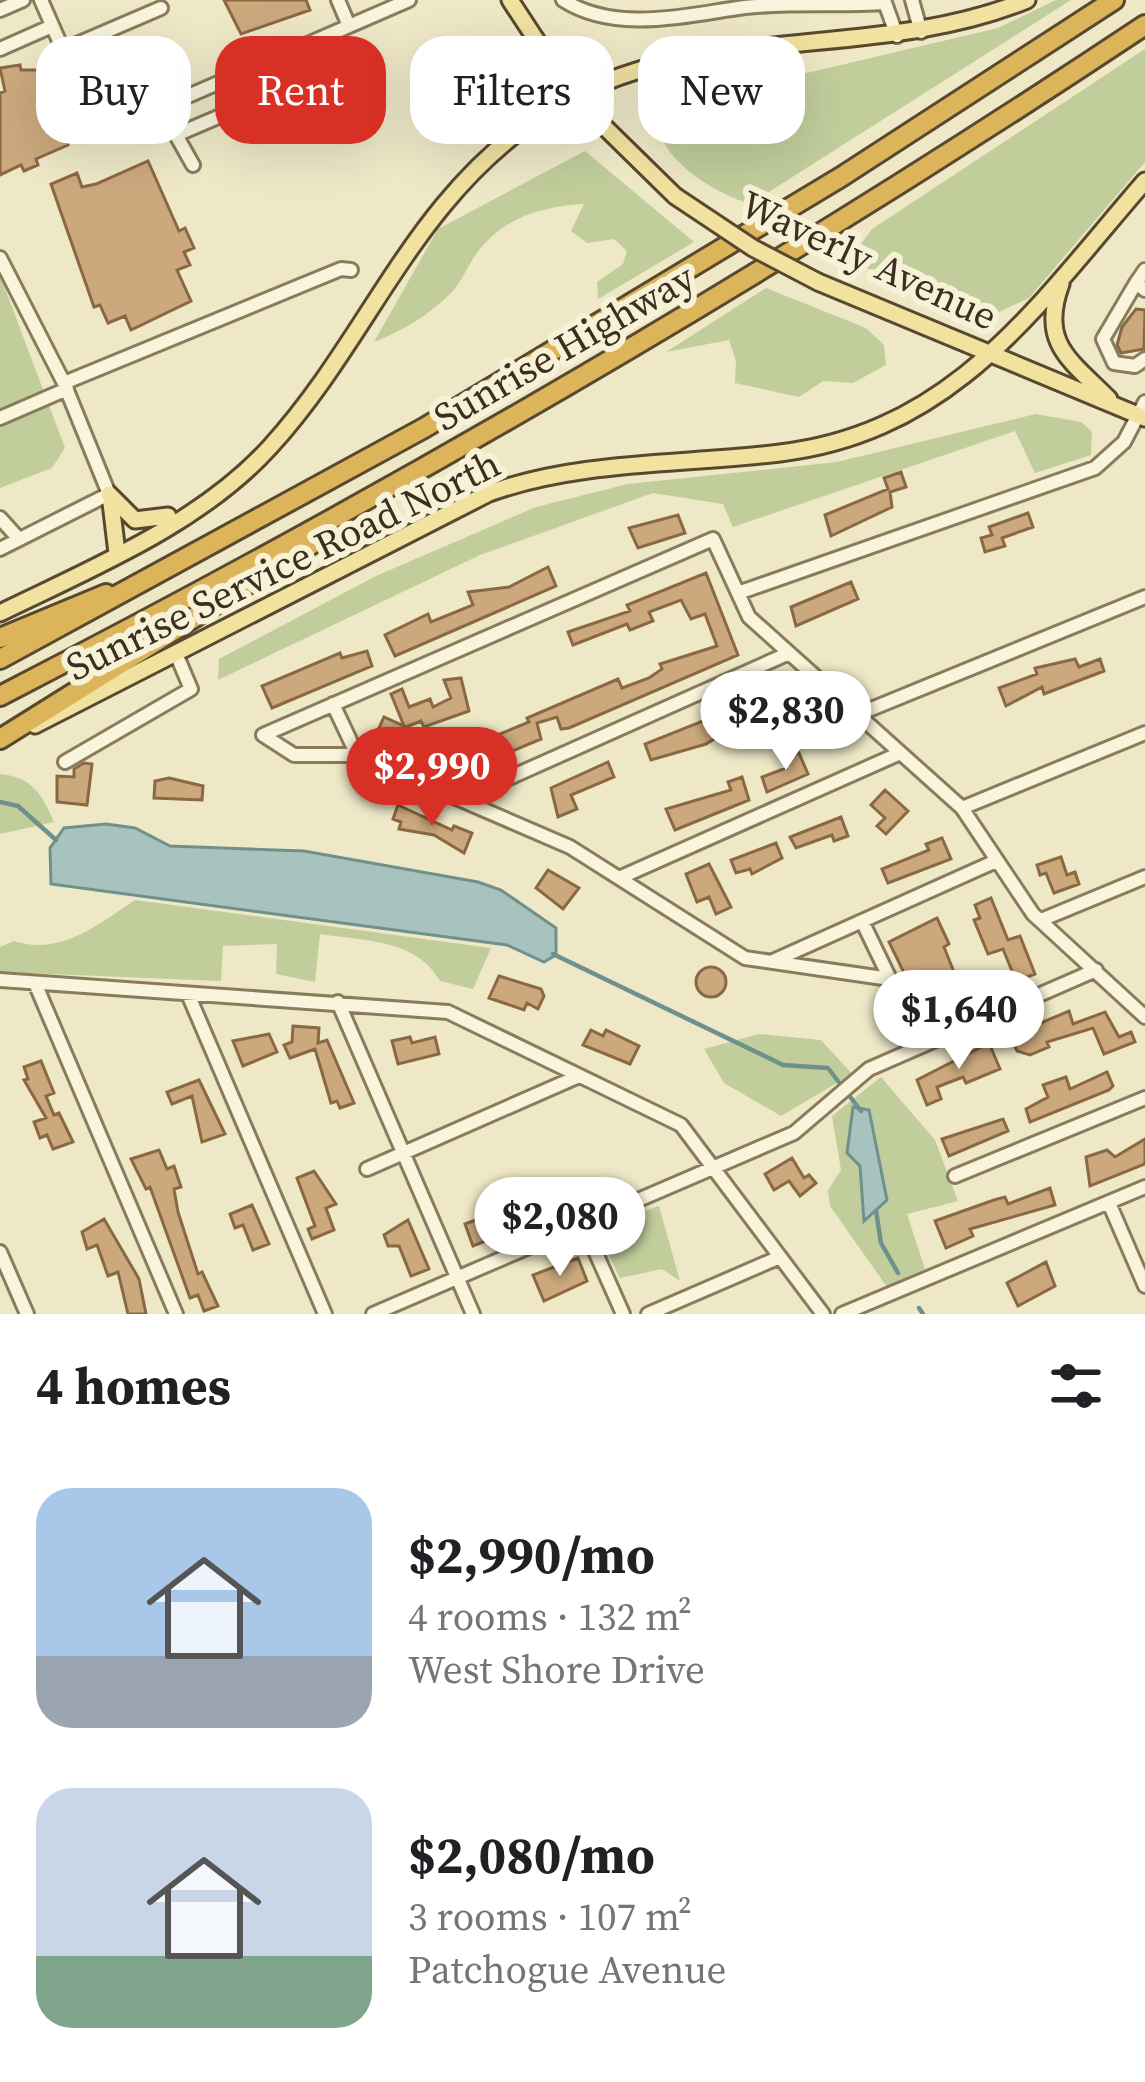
<!DOCTYPE html>
<meta charset="utf-8">
<style>
body{margin:0;font-family:"Source Serif 4",serif;background:#f2f2f2;color:#202124;height:100vh;display:flex;flex-direction:column;font-size:45px;white-space:nowrap}
*{box-sizing:border-box;margin:0}
p{font-size:39px;color:#757577}
.icon{flex:none;width:66px;height:66px;fill:none;stroke:currentColor;stroke-width:2;stroke-linecap:round;stroke-linejoin:round}
.map{position:relative;height:1314px;overflow:hidden}
.drawer{display:flex;flex-direction:column;background:#fff;flex:1}
.drawer>*{flex:none}
.top-card{position:absolute;left:36px;top:36px;width:1074px;height:108px;display:flex;gap:24px}
.price{position:absolute;translate:-50% -102px;padding:0 27px;border-radius:42px;background:#fff;color:#222;font-size:39px;line-height:78px;filter:drop-shadow(0 3px 6px #0008)}
.price::after{content:'';position:absolute;left:50%;top:72px;width:36px;height:27px;margin-left:-18px;background:inherit;clip-path:polygon(0 0,100% 0,50% 100%)}
.price.current{background:#d93025;color:#fff}
ul{padding:0;list-style:none}
li{display:flex;align-items:center;gap:36px;height:300px;padding:0 36px}
li span{display:grid;place-items:center;flex:none;width:336px;height:240px;border-radius:36px;color:#555}
li>.icon{margin-inline-start:auto}
span .icon{width:144px;height:144px;fill:#fffc;stroke-width:1}
li b{font-size:51px}
h2{display:flex;justify-content:space-between;align-items:center;height:144px;padding:0 36px;font-size:51px}
.pill{padding:0 42px;border-radius:36px;background:#fff;box-shadow:0 12px 48px #0002;font-size:42px;line-height:108px}
.pill.current{background:#d93025;color:#fff}
.map>svg:first-child{display:block}
</style>
<div class="map">
<svg width="1145" height="1314" viewBox="0 0 1145 1314">
<rect width="100%" height="100%" fill="#eee8c7"/>
<path fill="#c1cd9b" d="M1056 0H1071L750 204C712 192 657 158 655 115L696 99 998 28Z
M1145 49V162L1029 298 990 316 849 261 872 229Z
M585 151 694 242 598 299 597 282 623 264 627 251 614 239 587 243 571 231 584 204C543 206 502 218 477 253 468 265 462 281 452 292 428 316 404 330 374 342L438 229Z
M0 275 65 448 52 468 0 488Z
M766 288 866 328 884 345 886 365 853 383 823 381 799 397 735 383 736 361 729 340 666 352Z
M1036 414 1081 422 1092 432 1091 455 1035 473 1015 431 733 527 723 504 653 493 480 555 218 680 219 659 376 576 536 507 628 484 837 462Z
M0 774C32 777 42 794 54 822L0 834Z
M135 900 491 948 473 989 440 981C417 939 364 941 320 934L315 982 276 974 277 944 223 946 221 981 0 972V947L14 941C61 956 97 925 135 900Z
M759 1034 821 1040 852 1074 781 1116 724 1083 704 1049Z
M881 1077 935 1140 958 1201 907 1214 925 1269 887 1287 830 1206 828 1190 841 1170 832 1116Z
M659 1206 680 1281 662 1269 620 1278 596 1229Z"/>
<path fill="#a8c2be" stroke="#6f918d" stroke-width="3" d="M106 824 135 828 170 846 304 851 478 882 501 890 556 928V955L544 962 507 945 51 884 50 848 64 828Z
M853 1107 869 1110 887 1200 864 1221 860 1166 847 1153Z"/>
<g fill="none" stroke-linecap="round" stroke-linejoin="round">
<path stroke="#6f918d" stroke-width="4.5" d="M0 802 18 806 56 840
M553 954 783 1065 828 1068 861 1111
M876 1211 881 1243 898 1273
M919 1308 923 1314"/>
</g>
<path fill="#cca97d" stroke="#8a6842" stroke-width="3" d="M224 0H306L310 10 241 34Z
M20 65 21 70H37L68 145 36 159 38 165 24 171 21 165 0 175V93L5 91 0 68Z
M148 161 179 231 185 228 194 248 184 252 190 265 177 270 191 301 131 330 125 316 108 323 100 305 94 307 51 184 77 173 82 187 96 184Z
M1136 309 1145 310 1144 349 1121 353 1117 345 1122 327Z
M901 472 906 487 890 492 892 507 831 536 825 515 888 489 884 478Z
M1028 513 1033 527 1002 538 1005 546 985 552 981 538 992 535 989 527Z
M678 515 685 533 638 548 629 528Z
M548 567 556 586 395 656 385 635 428 614 431 622 473 605 468 592 509 587Z
M706 573 738 655 569 728 561 729 557 717 537 723 541 739 498 757 490 738 529 722 527 718 618 679 622 688 649 678 662 669 660 664 717 646 705 614 691 619 681 600 649 612 653 621 630 630 627 624 573 645 568 632 630 611 627 605Z
M851 582 858 599 796 626 791 607Z
M367 651 372 666 272 708 262 686 340 653 342 658Z
M1075 659 1079 667 1100 659 1104 671 1044 694 1042 687 1006 706 999 688 1037 674 1035 668Z
M461 678 469 711 424 727 421 721 406 727 399 748 375 737 384 717 404 726 391 694 402 689 409 707 430 699 433 707 451 698 444 680Z
M779 686 810 710 794 726 766 698Z
M758 699 766 721 755 725 752 718 743 722 741 718 726 723 728 730 706 744 651 760 645 744Z
M799 753 808 774 767 792 762 777 786 768 783 760Z
M608 762 614 777 571 795 577 809 558 817 551 788Z
M84 763 92 764 87 805 57 802V776L74 777V769Z
M742 777 749 800 675 830 666 809 731 790 728 782Z
M169 778 203 786 202 800 154 798 155 781Z
M885 790 908 811 886 834 877 826 885 818 871 805Z
M398 805 452 830 454 826 472 833 464 853 434 835 399 829 401 822 393 819Z
M841 817 848 836 834 841 832 835 796 848 790 837Z
M942 838 951 859 888 883 882 869 929 850 926 844Z
M776 843 782 858 752 874 750 869 736 873 731 860Z
M1061 857 1067 875 1075 872 1079 884 1054 893 1046 873 1040 875 1037 865Z
M709 864 731 907 716 914 709 897 697 902 686 874Z
M548 870 579 888 563 909 536 888Z
M991 898 1008 940 1020 936 1035 974 1016 981 1003 949 988 954 974 920 980 918 975 905Z
M937 918 949 944 944 947 954 972 948 974 970 1007 948 1016 936 988 928 991 920 974 907 979 889 942Z
M696 982a15 15 0 1 1 30 0a15 15 0 1 1-30 0Z
M499 976 541 989 544 996 538 1009 527 1003 524 1010 489 998Z
M1069 1011 1073 1024 1105 1012 1119 1037 1131 1032 1135 1042 1104 1054 1093 1028 1047 1042 1049 1047 1030 1055 1017 1051 1010 1036Z
M293 1026 319 1028 318 1043 327 1040 354 1103 340 1108 337 1101 331 1103 315 1049 290 1058 284 1045 292 1042Z
M591 1030 603 1036 606 1030 639 1046 630 1064 583 1045Z
M269 1034 277 1052 243 1066 233 1041Z
M410 1037 412 1043 435 1037 439 1054 398 1064 392 1041Z
M989 1043 1000 1069 966 1083 963 1077 937 1087 941 1099 927 1105 917 1080Z
M41 1061 54 1093 46 1096 54 1115 59 1113 73 1142 53 1149 47 1135 40 1138 34 1122 46 1118 24 1080 28 1079 24 1067Z
M1107 1072 1113 1086 1109 1090 1030 1122 1026 1109 1048 1097 1043 1085 1066 1077 1070 1089Z
M199 1080 225 1134 202 1142 192 1096 172 1104 167 1092Z
M1003 1119 1008 1131 949 1156 942 1139Z
M1145 1139V1164L1090 1186 1086 1157 1107 1150 1115 1157Z
M159 1150 167 1169 174 1166 181 1187 174 1189 178 1212 198 1274 202 1272 218 1306 204 1311 198 1295 190 1298 150 1187 146 1189 131 1159Z
M792 1158 804 1178 809 1175 816 1183 800 1196 789 1181 774 1190 765 1174Z
M314 1171 336 1204 326 1208 334 1230 312 1239 308 1229 315 1226 297 1178Z
M1050 1188 1055 1205 970 1229 973 1236 946 1248 935 1221 994 1200 1005 1197 1008 1204Z
M518 1202 528 1224 473 1246 465 1224 497 1212 494 1204Z
M252 1205 269 1244 253 1250 243 1225 235 1228 230 1214Z
M104 1219 139 1279 146 1314H128L118 1272 108 1276 97 1245 87 1249 82 1232Z
M408 1220 429 1269 411 1276 399 1246H388L384 1235Z
M578 1258 587 1281 544 1301 533 1275Z
M1046 1262 1055 1286 1018 1306 1007 1283Z"/>
<g fill="none" stroke-linecap="round" stroke-linejoin="round">
<g stroke="#8a7b5c" stroke-width="18">
<path id="minor" d="M41 0 96 125 112 129 409 0
M338 0 349 26
M563 0C616 34 686 15 745 7 790 2 839 6 885 3
M884 0 897 36
M912 0 921 32
M0 10 23 0
M0 49 52 26
M63 50 161 8
M193 165 176 135 358 57
M0 258 64 383 109 494 0 549
M1145 270 1136 283 1145 290
M1136 283 1103 339 1114 363 1135 366 1145 359
M64 383 341 269 351 270
M0 418 67 389
M0 518 19 539
M738 593 1095 468 1124 442 1145 402
M333 704 357 755 570 847 745 958 890 979 935 1039
M854 716 1145 597
M357 755H294L263 735 713 539 749 617 962 808 1033 914 1145 1017
M65 762 191 689 177 656
M464 798 787 654
M962 808 1145 733
M619 878 898 754
M1041 920 1145 877
M862 921 890 979
M773 961 996 861
M0 980 448 1012 681 1125 823 1314
M35 983 176 1314
M188 994 325 1314
M338 1002 473 1314
M367 1169 579 1076
M955 1176 1145 1098
M1109 1203 1145 1286
M583 1224 623 1314
M0 1252 27 1314
M373 1314 794 1133 869 1069 1096 970
M648 1314 780 1257
M842 1314 1145 1187"/>
</g>
<g stroke="#584830" stroke-width="21">
<path id="major" d="M510 0 573 96 675 196
M818 282 1145 418
M1061 284C1039 343 1070 360 1109 399
M109 494 135 520 168 516
M111 503 117 553
M0 613C92 568 200 524 270 447 371 336 412 199 545 113 691 18 871 64 1027 0
M35 725 489 493C582 460 683 465 780 453 955 432 1038 304 1145 181"/>
</g>
<g stroke="#584830" stroke-width="24">
<path id="highway" d="M0 638 106 594
M0 659 424 428 841 177 1114 0
M0 696C393 494 777 270 1145 25
M0 739 326 535"/>
</g>
<use href="#minor" stroke="#f9f4db" stroke-width="12"/>
<use href="#major" stroke="#f1e2a0" stroke-width="15"/>
<use href="#highway" stroke="#dcb45a" stroke-width="18"/>
<g stroke="#584830" stroke-width="21" stroke-linecap="butt">
<path id="major-bridge" d="M675 196 753 248 818 282"/>
</g>
<use href="#major-bridge" stroke="#f1e2a0" stroke-width="15"/>
</g>
<g text-anchor="middle" dominant-baseline="central" stroke-width="12" stroke-linejoin="round" paint-order="stroke">
<g font-size="39" fill="#3b3020" stroke="#f6f1d7">
<text transform="translate(869 260) rotate(25)">Waverly Avenue</text>
<text transform="translate(564 347) rotate(-30)">Sunrise Highway</text>
<text transform="translate(283 565) rotate(-26)">Sunrise Service Road North</text>
</g>
</g>
</svg>
<b class="price" style="left:786px;top:773px">$2,830</b>
<b class="price current" style="left:432px;top:829px">$2,990</b>
<b class="price" style="left:959px;top:1072px">$1,640</b>
<b class="price" style="left:560px;top:1279px">$2,080</b>
<div class="top-card">
<a class="pill">Buy</a>
<a class="pill current">Rent</a>
<a class="pill">Filters</a>
<a class="pill">New</a>
</div>
</div>
<section class="drawer">
<h2>4 homes<svg class="icon" aria-label="filters" viewBox="0 0 24 24"><path d="M4 7h16M4 17h16"/><circle cx="9" cy="7" r="2"/><circle cx="15" cy="17" r="2"/></svg></h2>
<ul>
<li><span style="background:linear-gradient(#a9c7e8 70%,#9aa5b1 0)"><svg class="icon" aria-label="home" viewBox="0 0 24 24"><path d="M3 11l9-7 9 7M6 9v11h12V9"/></svg></span><div><b>$2,990/mo</b><p>4 rooms · 132 m²</p><p>West Shore Drive</p></div></li>
<li><span style="background:linear-gradient(#c9d6e8 70%,#7fa58c 0)"><svg class="icon" aria-label="home" viewBox="0 0 24 24"><path d="M3 11l9-7 9 7M6 9v11h12V9"/></svg></span><div><b>$2,080/mo</b><p>3 rooms · 107 m²</p><p>Patchogue Avenue</p></div></li>
</ul>
</section>
